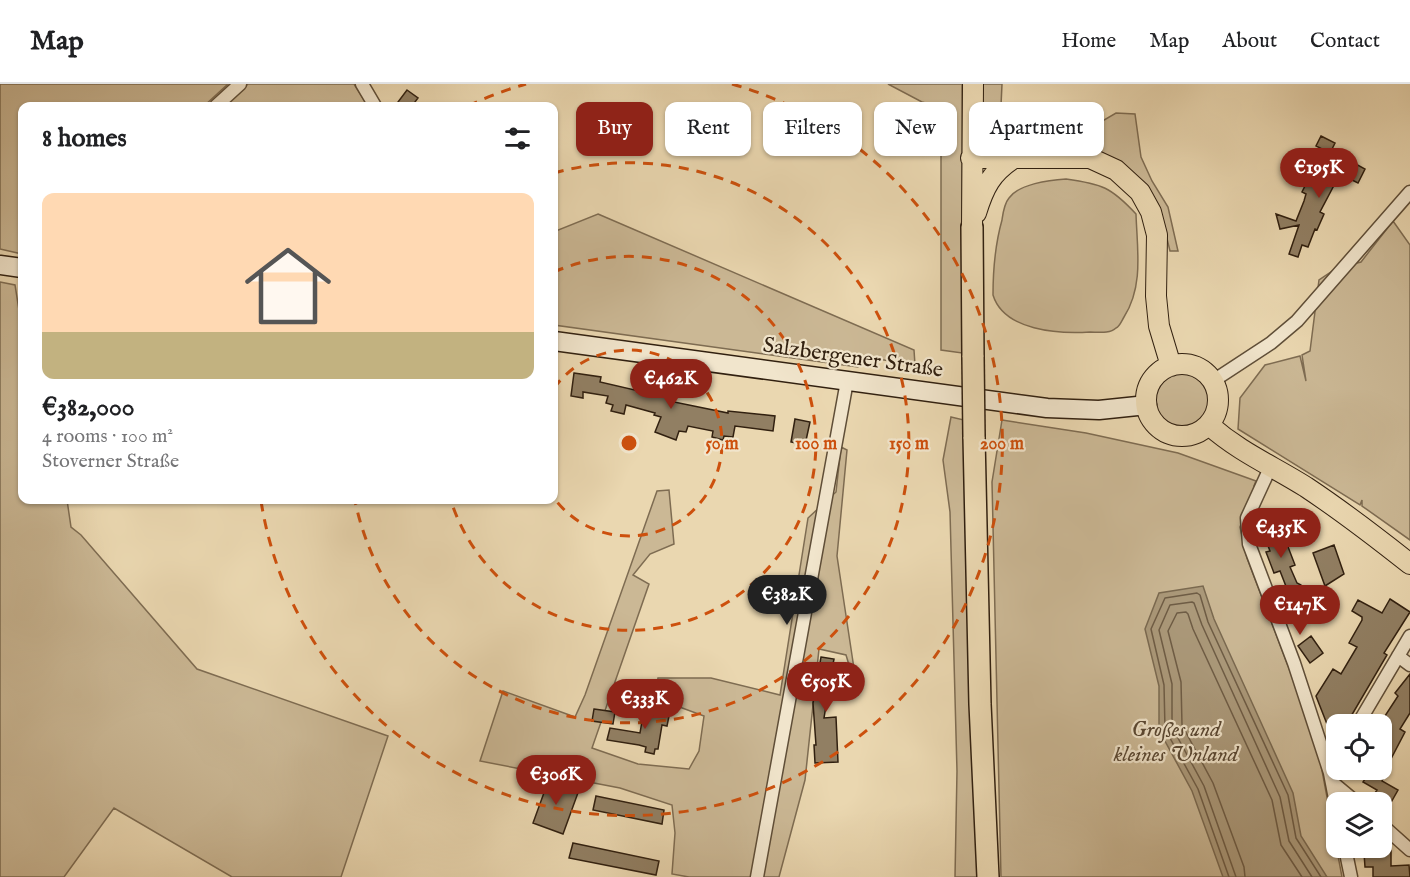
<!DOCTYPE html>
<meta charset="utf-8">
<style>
body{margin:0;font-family:"IM FELL English",serif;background:#f6f6f6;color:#202124;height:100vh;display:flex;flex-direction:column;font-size:22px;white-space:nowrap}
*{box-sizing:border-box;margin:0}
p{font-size:20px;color:#757577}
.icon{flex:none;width:33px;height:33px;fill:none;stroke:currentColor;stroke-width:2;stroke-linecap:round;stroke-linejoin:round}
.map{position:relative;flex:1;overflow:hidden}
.details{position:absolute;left:18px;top:18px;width:540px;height:402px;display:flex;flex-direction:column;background:#fff;border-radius:12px;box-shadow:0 2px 4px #0004}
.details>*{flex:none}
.guide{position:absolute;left:576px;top:18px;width:570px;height:54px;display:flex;gap:12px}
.tools{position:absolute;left:1326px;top:630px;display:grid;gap:12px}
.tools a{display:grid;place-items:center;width:66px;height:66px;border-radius:12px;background:#fff;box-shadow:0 2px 4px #0004;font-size:30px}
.price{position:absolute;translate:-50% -51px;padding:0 14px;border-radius:21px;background:#8f2418;color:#fff;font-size:20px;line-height:39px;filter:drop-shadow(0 2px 3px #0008)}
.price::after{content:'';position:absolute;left:50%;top:36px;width:18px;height:14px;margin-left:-9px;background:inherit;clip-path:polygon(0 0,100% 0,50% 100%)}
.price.current{background:#222;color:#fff}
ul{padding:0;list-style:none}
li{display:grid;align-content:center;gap:12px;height:318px;padding:0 24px}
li+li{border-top:2px solid #e0e0e0}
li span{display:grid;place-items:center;height:186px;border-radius:12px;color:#555}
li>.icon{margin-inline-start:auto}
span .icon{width:108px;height:108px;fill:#fffc;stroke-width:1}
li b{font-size:26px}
h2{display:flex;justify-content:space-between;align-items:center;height:72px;padding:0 24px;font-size:26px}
.pill{padding:0 21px;border-radius:12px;background:#fff;box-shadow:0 2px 4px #0004;font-size:21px;line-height:54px}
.pill.current{background:#8f2418;color:#fff}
header{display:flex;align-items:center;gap:36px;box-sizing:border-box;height:84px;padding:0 30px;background:#fff;border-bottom:2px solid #e0e0e0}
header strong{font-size:28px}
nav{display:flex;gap:33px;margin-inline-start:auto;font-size:21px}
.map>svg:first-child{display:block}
</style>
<header>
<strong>Map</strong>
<nav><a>Home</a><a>Map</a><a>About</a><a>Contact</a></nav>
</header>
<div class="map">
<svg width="1410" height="793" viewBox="0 0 1410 793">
<rect width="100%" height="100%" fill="#ead7b0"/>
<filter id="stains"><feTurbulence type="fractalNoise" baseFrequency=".00333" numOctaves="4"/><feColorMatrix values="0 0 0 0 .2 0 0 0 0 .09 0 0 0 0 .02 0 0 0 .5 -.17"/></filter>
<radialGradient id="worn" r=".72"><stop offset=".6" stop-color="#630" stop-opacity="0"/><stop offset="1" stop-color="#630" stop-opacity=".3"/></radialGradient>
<path fill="#cbb895" stroke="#7e6c52" stroke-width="1.5" d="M0 0H228L204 22H22V170L0 165Z
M248 0H354L368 22H224Z
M888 0H962V269L941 266V23L922 18Z
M980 0H1002L1001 22 1010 32 1061 40 1094 42 1116 29 1135 30 1141 73 1152 97 1168 123 1178 167H1170L1160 126 1083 64 1008 58 992 52 984 41 980 26Z
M1066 95C1102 100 1111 103 1136 130 1137 164 1144 202 1124 233 1122 236 1120 242 1116 244 1110 250 1098 248 1090 248 1059 250 1004 247 993 211 993 185 995 161 1002 136 1003 129 1004 120 1009 114 1019 100 1049 96 1066 95Z
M598 130 914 266 915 281 866 273 858 283 554 241V146L556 147Z
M1393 137 1410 161V456L1362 422V416L1360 421 1238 345 1240 314 1265 281 1300 272 1306 297 1302 271 1310 267 1319 196 1337 184 1361 178Z
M0 198 15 201 22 245V416H67L71 443 81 451 197 585 388 652 341 793H232L114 724 64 793H0Z
M1155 316a28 28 0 1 1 56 0a28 28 0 1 1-56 0Z
M951 333 964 336 981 793H955L957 687 950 428 943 376Z
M1002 336 1086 349 1178 369 1256 397 1254 402 1256 403 1240 443 1247 474 1311 642 1320 676 1342 793H1001L992 398Z
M841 363 847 366 837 472 858 611 846 571 819 565 805 696 779 793H689L672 790 675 749 672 721 620 704 480 677 503 607 575 633 585 611 657 407 669 406 674 460 650 470 633 491 649 500 592 664 638 680 689 685 699 667 704 632 655 614 658 594H711L780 611 808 434 836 408Z"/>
<path fill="#ab997a" stroke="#7a6950" stroke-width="1.5" d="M1203 502 1214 535 1293 709 1301 752 1327 793H1223L1192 707 1159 646V602L1145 545 1159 509Z"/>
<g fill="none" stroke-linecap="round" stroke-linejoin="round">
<path stroke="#6e5c45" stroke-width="1.5" d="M1229 793 1198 705 1165 645 1164 601 1151 545 1165 514 1197 509 1200 511 1208 538 1288 711 1296 754 1321 793
M1236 793 1204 702 1172 643V600L1159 546 1170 521 1192 518 1194 519 1202 541 1280 713 1289 757 1312 793
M1245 793 1244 783 1213 699 1182 641 1181 598 1168 547 1177 529 1186 528 1188 530 1193 545 1272 716 1281 761 1302 793"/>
</g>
<path fill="#917f63" stroke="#312010" stroke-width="1.5" d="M407 6 418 14 412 22H395Z
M1321 52 1335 59 1330 69 1316 62Z
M1332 67 1365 85 1358 99 1340 90 1320 128 1324 130 1317 146 1315 145 1308 163 1302 161 1298 173 1289 170 1299 141 1280 145 1276 130 1296 137 1304 117 1306 110 1302 108 1311 90 1318 94Z
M574 289 601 293 600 298 656 311 659 305 676 311 674 318 728 329V327L775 332 773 347 735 342 733 353 724 352 723 356 712 353 713 347 688 342 686 348 679 347 676 356 655 348 661 333 654 331 655 329 626 321 624 330 611 327 613 321 606 319 608 312 583 308V314L571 312Z
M795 335 810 338 805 361 791 358Z
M1279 427 1288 454 1285 455 1295 481 1290 483 1297 499 1301 501 1304 511 1300 519 1282 525 1277 510 1287 505 1280 487 1274 489 1266 468 1270 467 1258 436Z
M1334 461 1344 490 1325 502 1313 469Z
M1390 515 1410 528 1384 569 1387 571 1350 634 1336 638V663L1316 612 1333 585 1341 590 1357 563 1349 559 1362 536V533L1352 527 1358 516 1382 529Z
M1311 552 1323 569 1310 579 1298 562Z
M821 573 834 575 831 590 851 594 848 607 829 604 824 634 836 633 838 678 815 679 814 661H816L813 619Z
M1410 590V629L1400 645 1405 648 1382 692 1384 693 1382 697 1398 706 1389 722 1373 712 1377 706 1363 698 1367 692 1356 686H1382V647L1385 641 1381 638 1398 612 1395 609Z
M645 620 665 623 664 626 670 627 667 642 662 641 658 665H655L654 670 645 668 646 663 639 661 607 656 610 644 640 649Z
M594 625 615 628 613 640 592 637Z
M549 695 579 706 563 750 533 739Z
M596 712 664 726 662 740 593 726Z
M573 759 659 777 656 791 569 774Z
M1391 767V782L1409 781 1410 793H1373V783H1365L1364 769Z"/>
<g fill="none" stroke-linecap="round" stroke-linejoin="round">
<g stroke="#5f4e38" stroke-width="15">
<path id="minor" d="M362 0 375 22
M216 22 240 0
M1213 297 1271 259 1297 237 1410 108
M1270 384 1247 434 1249 460 1294 579 1330 689 1336 720
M1398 572 1410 581
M1358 640 1410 552
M1332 698 1356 718
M1382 741 1410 766
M1345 764 1351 793
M757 793 847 297"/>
</g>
<g stroke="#312010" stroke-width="21">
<path id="secondary" d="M0 181 22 184
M554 257 1047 324 1099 326 1147 321"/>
</g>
<g stroke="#312010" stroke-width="22">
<path id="primary" d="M971 74H1090L1116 86 1140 108 1151 128 1157 151 1156 212 1159 242 1171 282
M976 129C984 103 991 89 1014 74
M972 143 973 0
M1146 316a36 36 0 1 1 72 0a36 36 0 1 1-72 0Z
M1209 341C1241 369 1271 381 1306 403 1342 427 1376 453 1410 480"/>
</g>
<g stroke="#312010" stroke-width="24">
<path id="trunk" d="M972 143 973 273
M974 353 980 620 988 793"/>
</g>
<use href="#minor" stroke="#f1e5cc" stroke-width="12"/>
<use href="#secondary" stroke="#f1e5cc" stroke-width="18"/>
<use href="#primary" stroke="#ead7b0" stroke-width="20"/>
<use href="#trunk" stroke="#ead7b0" stroke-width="21"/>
<g stroke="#312010" stroke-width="24" stroke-linecap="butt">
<path id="trunk-bridge" d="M973 273 974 353"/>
</g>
<use href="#trunk-bridge" stroke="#ead7b0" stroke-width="21"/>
</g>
<g fill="none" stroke="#cd500d" stroke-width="3" stroke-dasharray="10 8">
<path d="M554 304A93 93 0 1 1 554 414"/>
<path d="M554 188A187 187 0 1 1 451 417"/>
<path d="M554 89A280 280 0 1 1 355 417"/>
<path d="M468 22A373 373 0 0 1 526 0M732 0A373 373 0 1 1 261 417"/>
</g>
<g text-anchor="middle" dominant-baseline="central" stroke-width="4.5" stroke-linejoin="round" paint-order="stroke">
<g font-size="22" fill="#312010" stroke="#f1e5cc">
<text transform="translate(853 274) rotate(8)">Salzbergener Straße</text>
</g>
<g font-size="22" font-style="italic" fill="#584631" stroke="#f1e5cc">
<text x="1176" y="646">Großes und<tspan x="1176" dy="25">kleines Unland</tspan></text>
</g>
</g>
<circle cx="629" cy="359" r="9" fill="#cd500d" stroke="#f1e5cc" stroke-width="3"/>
<g font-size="18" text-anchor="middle" font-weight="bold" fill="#cd500d" stroke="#f1e5cc" stroke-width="4.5" stroke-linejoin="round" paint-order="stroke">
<text x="722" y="365">50 m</text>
<text x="816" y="365">100 m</text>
<text x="909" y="365">150 m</text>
<text x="1002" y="365">200 m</text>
</g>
<rect width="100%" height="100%" filter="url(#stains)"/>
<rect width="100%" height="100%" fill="url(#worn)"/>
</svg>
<div class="tools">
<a><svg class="icon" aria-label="locate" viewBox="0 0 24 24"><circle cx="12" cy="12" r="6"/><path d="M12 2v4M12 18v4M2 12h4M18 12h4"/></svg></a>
<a><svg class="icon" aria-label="layers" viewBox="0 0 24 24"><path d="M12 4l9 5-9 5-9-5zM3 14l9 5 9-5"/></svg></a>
</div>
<b class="price" style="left:1319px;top:115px">€195K</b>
<b class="price" style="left:671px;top:326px">€462K</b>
<b class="price" style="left:1281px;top:475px">€435K</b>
<b class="price current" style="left:787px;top:542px">€382K</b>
<b class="price" style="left:1300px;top:552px">€147K</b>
<b class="price" style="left:826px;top:629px">€505K</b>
<b class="price" style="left:645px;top:646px">€333K</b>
<b class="price" style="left:556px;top:722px">€306K</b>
<div class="guide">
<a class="pill current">Buy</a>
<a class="pill">Rent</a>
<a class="pill">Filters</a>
<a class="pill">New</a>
<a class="pill">Apartment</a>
</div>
<section class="details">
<h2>8 homes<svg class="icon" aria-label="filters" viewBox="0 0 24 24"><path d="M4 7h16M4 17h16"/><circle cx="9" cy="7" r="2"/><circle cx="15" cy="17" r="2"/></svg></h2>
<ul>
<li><span style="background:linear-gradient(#ffd9b3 75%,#c2b280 0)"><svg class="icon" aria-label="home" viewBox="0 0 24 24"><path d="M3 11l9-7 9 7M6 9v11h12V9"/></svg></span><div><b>€382,000</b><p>4 rooms · 100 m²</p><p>Stoverner Straße</p></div></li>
</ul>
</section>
</div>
